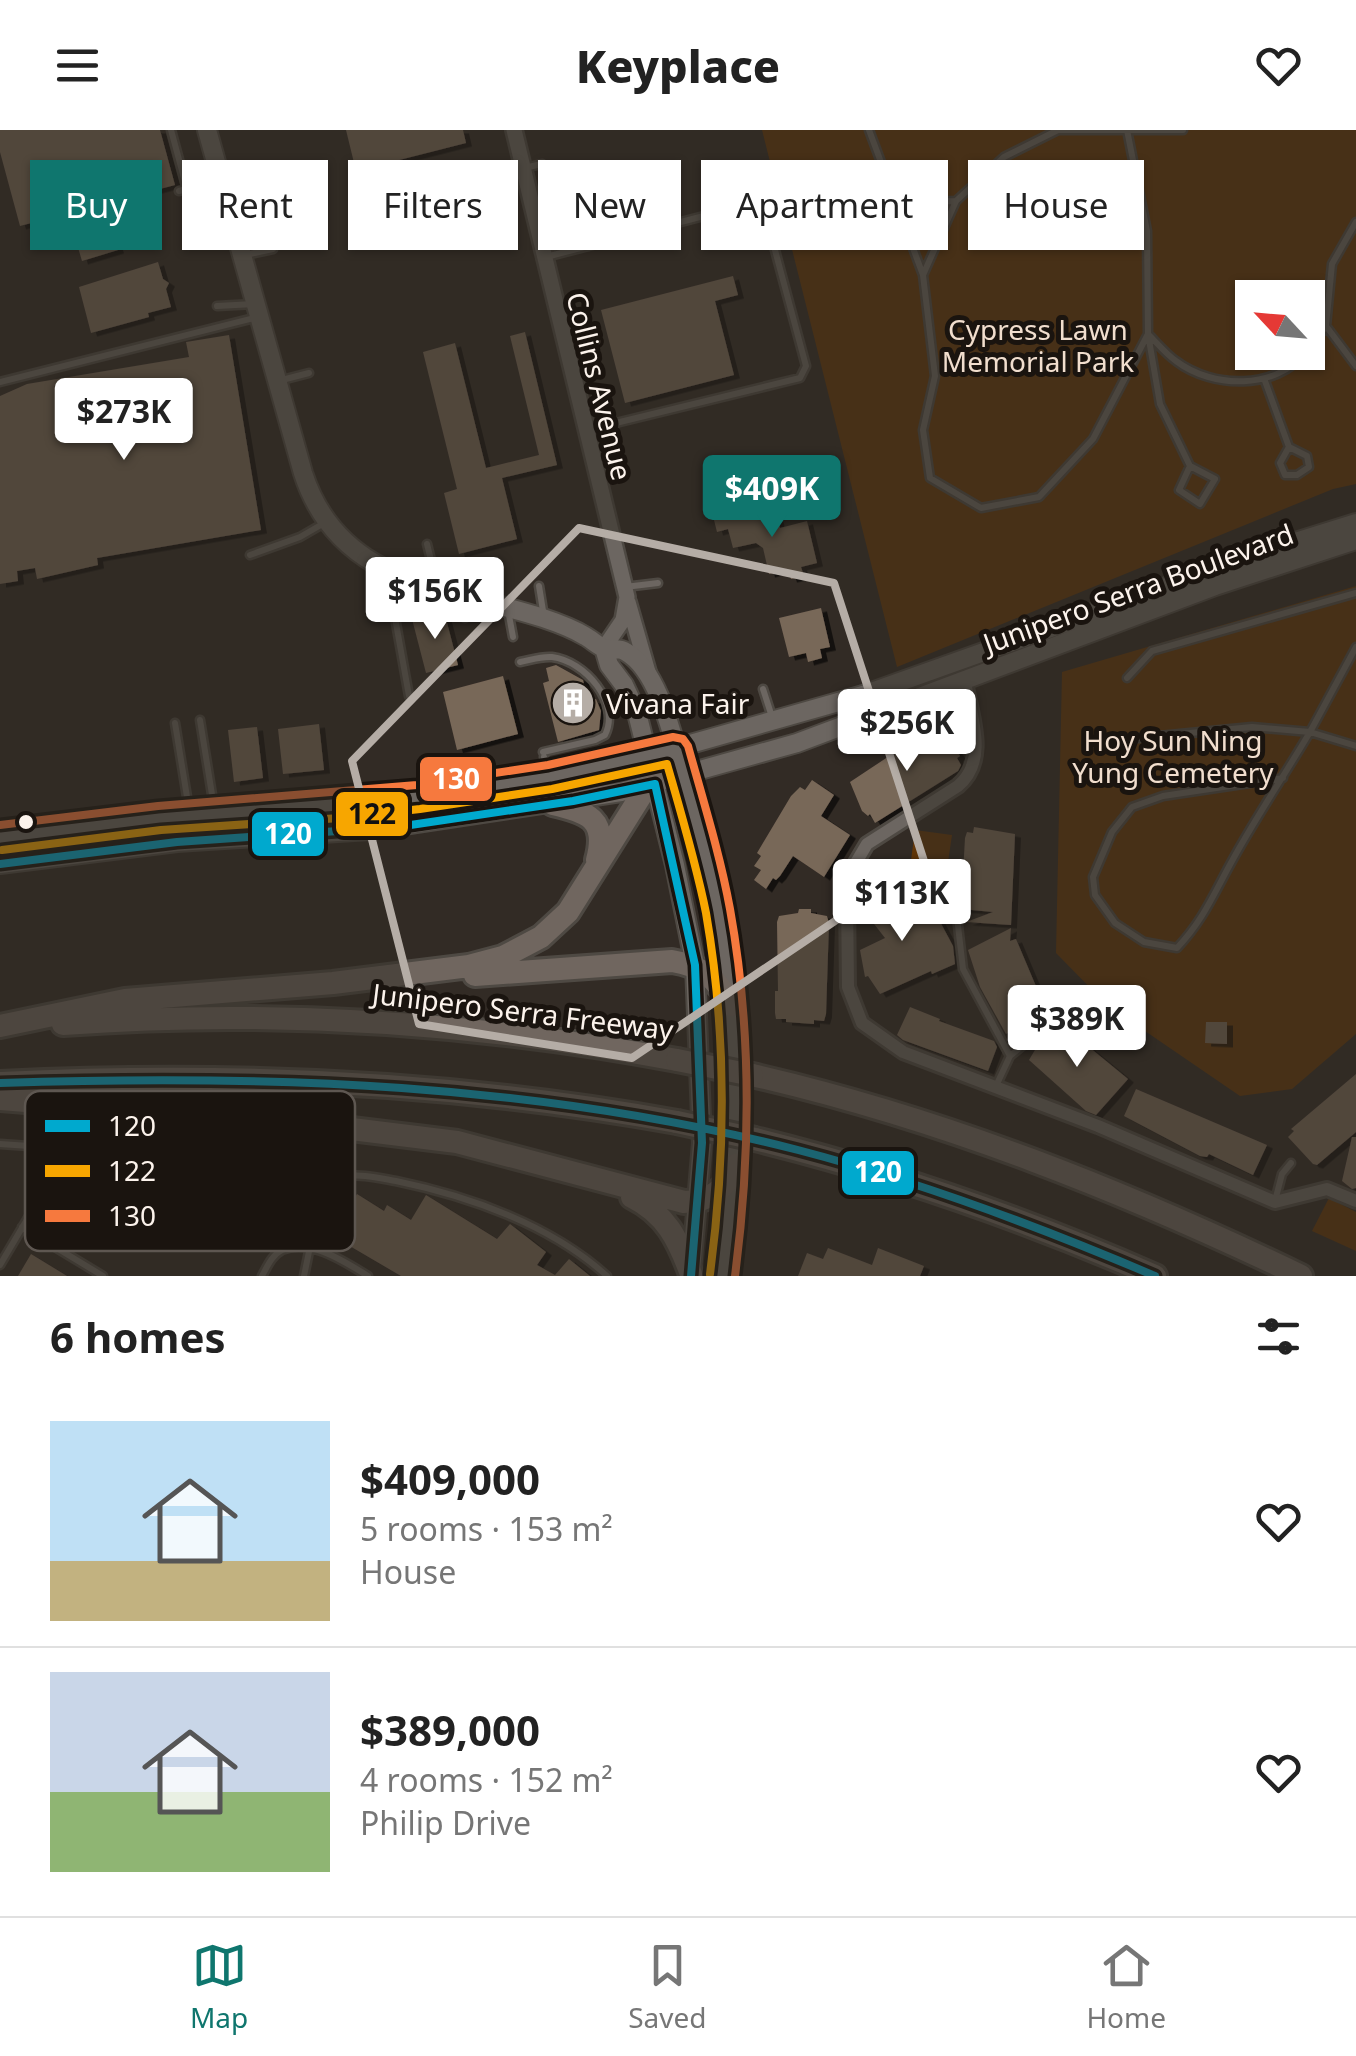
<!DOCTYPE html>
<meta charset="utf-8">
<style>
body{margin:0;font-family:"Noto Sans",sans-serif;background:#f6f6f6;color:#222;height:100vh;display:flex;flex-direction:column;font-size:38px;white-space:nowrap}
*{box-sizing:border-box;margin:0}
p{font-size:32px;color:#767676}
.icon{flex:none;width:55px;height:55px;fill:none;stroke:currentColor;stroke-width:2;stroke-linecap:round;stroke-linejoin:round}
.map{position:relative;height:1146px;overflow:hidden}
.drawer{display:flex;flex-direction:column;background:#fff;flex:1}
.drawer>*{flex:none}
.banner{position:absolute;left:30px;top:30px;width:1298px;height:90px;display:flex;gap:20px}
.needle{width:65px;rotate:296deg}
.tools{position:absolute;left:1235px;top:150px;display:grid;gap:20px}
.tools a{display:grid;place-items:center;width:90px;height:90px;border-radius:0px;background:#fff;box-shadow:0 2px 8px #0004;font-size:50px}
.price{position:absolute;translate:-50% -85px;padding:0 22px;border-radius:10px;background:#fff;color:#222;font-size:32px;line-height:65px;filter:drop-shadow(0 2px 5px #0008)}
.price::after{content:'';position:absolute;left:50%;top:60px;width:30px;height:22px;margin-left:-15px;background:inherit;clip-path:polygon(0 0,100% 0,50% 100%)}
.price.on{background:#0f766e;color:#fff}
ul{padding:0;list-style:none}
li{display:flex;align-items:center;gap:30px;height:250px;padding:0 50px}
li+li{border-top:2px solid #e0e0e0}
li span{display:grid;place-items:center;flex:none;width:280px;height:200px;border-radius:0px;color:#555}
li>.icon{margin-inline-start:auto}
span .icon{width:120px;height:120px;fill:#fffc;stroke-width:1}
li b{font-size:42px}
h2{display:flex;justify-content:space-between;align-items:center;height:120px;padding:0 50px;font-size:42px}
.chip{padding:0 35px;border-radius:0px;background:#fff;box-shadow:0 2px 8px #0004;font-size:35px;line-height:90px}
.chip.on{background:#0f766e;color:#fff}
header{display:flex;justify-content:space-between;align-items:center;height:130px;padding:0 50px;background:#fff;font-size:45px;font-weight:800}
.tabs{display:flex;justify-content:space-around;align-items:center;height:140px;border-top:2px solid #e0e0e0;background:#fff;font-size:28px;color:#767676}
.tabs a{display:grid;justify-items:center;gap:5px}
.tabs .on{color:#0f766e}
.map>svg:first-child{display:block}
</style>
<header><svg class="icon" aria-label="menu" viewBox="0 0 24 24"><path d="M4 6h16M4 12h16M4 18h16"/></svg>Keyplace<svg class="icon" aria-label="heart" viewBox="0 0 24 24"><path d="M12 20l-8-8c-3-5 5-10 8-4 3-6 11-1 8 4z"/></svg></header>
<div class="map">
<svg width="1356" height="1146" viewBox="0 0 1356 1146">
<defs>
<filter id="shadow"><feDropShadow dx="6" dy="3.5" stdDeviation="0" flood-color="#0009"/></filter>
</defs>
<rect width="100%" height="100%" fill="#322b25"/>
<path fill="#623608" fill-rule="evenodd" d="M762 0H1356V354L1333 359 897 537ZM1252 168H1308V222H1252Z
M1356 456V904L1292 959 1240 966 1107 875 1056 823 1062 542Z
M915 700 952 705 942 773 906 768Z
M1329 1068 1356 1082V1121L1312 1101Z"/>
<path fill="#786758" filter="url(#shadow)" d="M0 0H160L175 55 20 96 0 22Z
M346 0H463L466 13 356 41Z
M111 94 118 120 82 131 74 104Z
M158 132 163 149 169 153 166 159 171 177 148 183 149 187 91 203 79 157Z
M733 146 738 165 715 171 734 245 625 273 601 180Z
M525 202 557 335 502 348 517 409 459 424 444 363 457 359 423 222 455 213 486 338 539 325 510 206Z
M229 205 261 400 97 428 98 435 37 449 35 438 17 441 18 451 0 454V266L27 254 189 227 186 212Z
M774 376 780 398 807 391 817 433 801 437 804 446 791 449 788 439 769 444 763 418 756 413 733 418 728 399 717 402 714 390Z
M821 478 830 517 820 519 822 528 808 532 806 523 789 527 779 488Z
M444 481 458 535 426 543 412 489Z
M556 535 583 550 587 568 590 571 596 569 601 581 599 600 558 612 543 553 549 551 546 538Z
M503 546 518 604 457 620 443 562Z
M319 594 324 640 283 644 278 599Z
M936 595 941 603 949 604 958 619 956 620 960 626 957 628 961 635 958 641 875 693 870 684 868 686 862 681 850 652Z
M257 597 263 648 234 652 228 600Z
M812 650 834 665 821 686 850 705 824 747 793 726 780 746 776 750 773 748 766 759 754 750 761 740 754 736 761 726 757 723 791 666 800 657 805 660Z
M974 697 1015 704 1011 795 966 792 993 782 961 779 965 708 967 702 973 703Z
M882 753 915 794 937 786 953 816 955 834 932 844 931 841 880 864 868 846 865 847 860 820 885 808 860 776Z
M799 779H811V783L827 786 829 793 826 884 824 891 814 890V894L786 892V889H776L775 883V861H778L777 792 779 786 798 783Z
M1011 798 1010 811 1016 809 1046 880 1026 891 1028 894 1006 904 980 857 968 820Z
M910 877 940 889 939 891 994 911 997 917 988 941 903 910 897 905Z
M1206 892H1227V914L1205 913Z
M1061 894 1128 949 1096 985 1086 981 1029 930 1042 908Z
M1356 944V1002L1317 1035 1313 1034 1288 1007 1294 1001 1291 999Z
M1136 959 1267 1015 1253 1045 1209 1024 1207 1027 1200 1026 1124 986Z
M1352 1007H1356V1058L1352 1059 1342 1051Z
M357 1064 384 1081 387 1075 411 1090 426 1065 497 1109 510 1094 546 1122 537 1135 555 1145 569 1129 590 1146H401L331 1105Z
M828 1118 872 1135 878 1118 924 1136 920 1146H798L807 1123 823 1129Z
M31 1124 67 1146H18Z"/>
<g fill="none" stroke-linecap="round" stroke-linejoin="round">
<g stroke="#4e4943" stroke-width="11">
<path id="service" d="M171 0 187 59
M869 0 923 145 935 246 923 300 930 348 981 378 1039 367 1093 309 1148 204C1157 213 1166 224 1176 231 1213 259 1276 260 1306 222
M1127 0 1147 101 1148 204 1160 274 1190 336 1215 349 1200 374 1179 360 1190 336
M524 38 542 34
M889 59 923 72 956 71
M179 61 219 50
M230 79 267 70
M537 92 556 88
M1356 92 1332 134 1326 196 1356 236
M245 125 273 119
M546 127 754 73 764 79 806 236 800 248 587 300
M923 145 956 71 1004 27 1058 0H1183
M217 176 254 174
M1308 220 1326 196
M278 251 309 243
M1265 251 1289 317 1280 333 1285 345H1297L1309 337 1307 326 1289 317
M0 252 258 187
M427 414 438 458
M250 425 300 407 326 392
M400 449 394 482 409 566
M539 456 544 487
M625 457 658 453
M508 480 513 507
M465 488 468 469
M1356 517 1310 602 1356 616
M520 532C531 530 541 526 552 527 585 531 621 573 605 605L595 610 543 622
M1127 548 1152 521 1356 463
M763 559 773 590
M200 590 219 708
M175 593 194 710
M1087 613 1252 597 1310 602C1284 646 1256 687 1232 731 1213 765 1204 789 1177 818L1144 812 1115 793 1095 765 1093 747 1112 702 1132 677 1163 666 1283 648
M544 627 549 645
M957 787 963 839 1010 926
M996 956 1010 926 1043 899 1051 884
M0 1014 203 1028 267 1044 294 1062 310 1085 313 1102 304 1146
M303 1071C315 1061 327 1051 342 1047 360 1043 379 1048 396 1051 469 1066 551 1095 607 1146
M1275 1071 1282 1044 1291 1033
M22 1097 103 1146
M0 1135 70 1017
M262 1146C267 1137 272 1125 282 1120 310 1108 345 1132 368 1146"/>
</g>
<g stroke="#4e4943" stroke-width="18">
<path id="minor" d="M965 552C971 586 989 630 958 656L867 714 851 741 847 764 848 857 862 893 903 922 1098 996 1275 1072 1327 1059 1356 1071"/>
</g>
<g stroke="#4e4943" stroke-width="20">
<path id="tertiary" d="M514 0 627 467 623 490 604 518
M628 472 648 542"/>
</g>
<g stroke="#4e4943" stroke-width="22">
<path id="secondary" d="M207 0 303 343C339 456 448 457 543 488 558 493 572 498 585 506 591 509 598 516 604 518 612 521 619 517 626 522 658 540 672 604 681 636 718 766 741 897 736 1033 735 1071 728 1109 722 1146
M604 518 609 535 624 555 637 583 675 735 695 835 702 1013 691 1141
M0 708 160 688 339 676 419 667 550 647 648 626 863 565 1270 420 1356 393
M0 734 177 712 370 700 621 662 797 613 1215 456 1356 410"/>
</g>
<g stroke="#4e4943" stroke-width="28">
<path id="motorway" d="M553 674C588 682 608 689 597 730
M475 845 672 831C703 836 716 848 731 875
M63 894C268 879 474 892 677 930
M0 896 125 870 333 853 469 836 503 827 541 807 568 782 642 664 655 654
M752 945C944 989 1124 1061 1301 1146
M0 953C227 942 453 951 677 992
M0 969 311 994 457 1012 684 1072C710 1072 727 1058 736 1035
M755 1009C893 1043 1025 1089 1155 1146
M632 1067C666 1084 678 1109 691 1144"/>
</g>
<use href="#service" stroke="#6c6661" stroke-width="6"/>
<use href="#minor" stroke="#6c6661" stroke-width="12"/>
<use href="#tertiary" stroke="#6c6661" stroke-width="15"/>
<use href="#secondary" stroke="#6c6661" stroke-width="18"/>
<use href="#motorway" stroke="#70665f" stroke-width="22"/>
<g stroke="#4e4943" stroke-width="28" stroke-linecap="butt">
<path id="motorway-bridge" d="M677 930 752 945
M677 992 755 1009"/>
</g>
<use href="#motorway-bridge" stroke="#70665f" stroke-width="22"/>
<g stroke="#1a140f" stroke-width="15">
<path id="bus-1" d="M0 734 177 712 397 697 573 671 655 654 695 835 702 1013 691 1146
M0 953C268 944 537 953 798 1020 921 1052 1038 1096 1155 1146"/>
</g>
<g stroke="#1a140f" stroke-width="15">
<path id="bus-2" d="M2 720 161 700 340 688 420 679 552 659 667 634C681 683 696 733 706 783 727 904 726 1024 710 1144"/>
</g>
<g stroke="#1a140f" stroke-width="15">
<path id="bus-3" d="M0 695 158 676 417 655 548 635 673 607 683 609 688 616C703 670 720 724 730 779 752 901 751 1023 735 1146"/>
</g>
<use href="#bus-1" stroke="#00a9ce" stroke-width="8"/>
<use href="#bus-2" stroke="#f7a600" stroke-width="8"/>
<use href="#bus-3" stroke="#f6793e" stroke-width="8"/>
</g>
<path d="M0 0H1356V1146H0ZM579 398 834 453 924 731 632 928 419 894 352 631Z" fill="#322b25" fill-opacity=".55" fill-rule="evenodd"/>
<path fill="none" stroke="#b5ada6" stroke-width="8" stroke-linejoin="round" d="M579 398 834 453 924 731 632 928 419 894 352 631Z"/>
<defs>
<g id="building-disc" transform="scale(2.25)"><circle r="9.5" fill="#b5ada6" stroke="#1a140f"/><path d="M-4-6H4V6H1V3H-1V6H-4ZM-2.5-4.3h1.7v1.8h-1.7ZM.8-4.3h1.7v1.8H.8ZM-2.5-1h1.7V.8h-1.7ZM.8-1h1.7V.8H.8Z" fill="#fff"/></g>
</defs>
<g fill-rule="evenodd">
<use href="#building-disc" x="573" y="573"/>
</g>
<circle fill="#fcf3ec" stroke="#1a140f" stroke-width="4" cx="26" cy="692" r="9"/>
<g text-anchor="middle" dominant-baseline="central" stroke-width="10" stroke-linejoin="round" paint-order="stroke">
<g font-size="28" fill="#f1dece" stroke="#1a140f">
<text x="1038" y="199">Cypress Lawn<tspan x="1038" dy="32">Memorial Park</tspan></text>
<text x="1173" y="610">Hoy Sun Ning<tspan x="1173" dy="32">Yung Cemetery</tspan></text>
</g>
<g font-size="28" fill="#fcf3ec" stroke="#1a140f">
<text transform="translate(600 256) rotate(76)">Collins Avenue</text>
<text transform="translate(1138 458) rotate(-20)">Junipero Serra Boulevard</text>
<text transform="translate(523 881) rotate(7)">Junipero Serra Freeway</text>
</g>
<g font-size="28" fill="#fcf3ec" stroke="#1a140f" text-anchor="start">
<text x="606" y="573">Vivana Fair</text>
</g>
</g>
<rect x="25" y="961" width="330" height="160" rx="15" fill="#1a140f" stroke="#5e5751" stroke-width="2.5"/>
<rect x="45" y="990" width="45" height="12" fill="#00a9ce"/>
<rect x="45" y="1035" width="45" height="12" fill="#f7a600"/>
<rect x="45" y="1080" width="45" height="12" fill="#f6793e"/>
<g font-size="28" fill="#fcf3ec">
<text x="108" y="1006">120</text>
<text x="108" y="1051">122</text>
<text x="108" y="1096">130</text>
</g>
<g stroke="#1a140f" stroke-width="4">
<rect x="418" y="625" width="76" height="48" rx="10" fill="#f6793e"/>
<rect x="334" y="660" width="76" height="48" rx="10" fill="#f7a600"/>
<rect x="250" y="680" width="76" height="48" rx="10" fill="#00a9ce"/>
<rect x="840" y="1019" width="76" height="48" rx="10" fill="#00a9ce"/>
</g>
<g font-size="28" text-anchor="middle" font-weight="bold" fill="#fff">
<text x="456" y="659">130</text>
<text x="288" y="714">120</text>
<text x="878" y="1052">120</text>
</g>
<g font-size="28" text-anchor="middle" font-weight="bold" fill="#111">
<text x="372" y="694">122</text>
</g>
</svg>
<div class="tools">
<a><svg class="needle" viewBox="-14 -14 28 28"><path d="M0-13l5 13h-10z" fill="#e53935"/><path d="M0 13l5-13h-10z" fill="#767676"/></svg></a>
</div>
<b class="price" style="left:124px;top:333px">$273K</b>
<b class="price on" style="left:772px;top:410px">$409K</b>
<b class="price" style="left:435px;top:512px">$156K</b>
<b class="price" style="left:907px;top:644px">$256K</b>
<b class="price" style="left:902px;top:814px">$113K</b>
<b class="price" style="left:1077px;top:940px">$389K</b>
<div class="banner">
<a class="chip on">Buy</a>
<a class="chip">Rent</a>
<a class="chip">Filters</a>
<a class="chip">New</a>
<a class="chip">Apartment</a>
<a class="chip">House</a>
</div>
</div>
<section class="drawer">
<h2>6 homes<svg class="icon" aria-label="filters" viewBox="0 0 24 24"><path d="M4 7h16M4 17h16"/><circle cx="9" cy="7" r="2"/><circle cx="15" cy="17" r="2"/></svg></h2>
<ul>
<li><span style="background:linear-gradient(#bfe0f5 70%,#c2b280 0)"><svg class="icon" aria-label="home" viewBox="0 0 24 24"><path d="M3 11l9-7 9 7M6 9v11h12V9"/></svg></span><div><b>$409,000</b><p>5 rooms · 153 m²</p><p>House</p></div><svg class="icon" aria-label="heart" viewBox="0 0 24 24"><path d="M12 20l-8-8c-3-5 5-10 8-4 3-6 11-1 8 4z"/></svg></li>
<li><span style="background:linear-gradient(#c9d6e8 60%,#8fb573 0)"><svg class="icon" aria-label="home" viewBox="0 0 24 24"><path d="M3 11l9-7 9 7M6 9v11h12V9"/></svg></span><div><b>$389,000</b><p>4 rooms · 152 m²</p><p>Philip Drive</p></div><svg class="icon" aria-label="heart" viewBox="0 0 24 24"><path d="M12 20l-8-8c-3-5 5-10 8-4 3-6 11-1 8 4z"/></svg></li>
</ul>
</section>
<nav class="tabs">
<a class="on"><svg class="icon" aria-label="map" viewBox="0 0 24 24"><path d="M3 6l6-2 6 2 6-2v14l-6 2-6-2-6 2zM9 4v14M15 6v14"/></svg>Map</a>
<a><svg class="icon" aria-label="saved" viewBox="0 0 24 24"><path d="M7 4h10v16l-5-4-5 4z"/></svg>Saved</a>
<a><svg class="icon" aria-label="home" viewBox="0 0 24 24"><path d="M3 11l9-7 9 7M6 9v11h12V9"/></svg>Home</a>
</nav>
